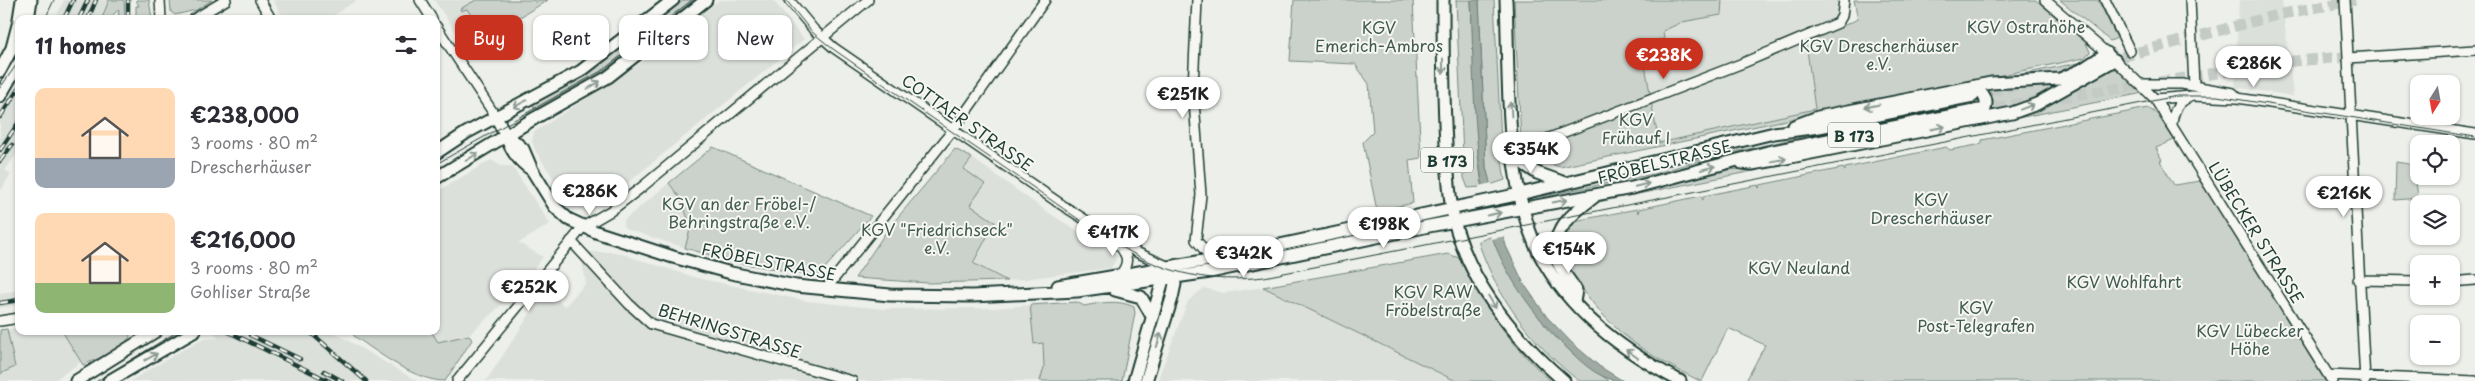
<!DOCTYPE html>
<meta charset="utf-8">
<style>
body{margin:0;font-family:"Playpen Sans",sans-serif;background:#f2f2f3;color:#2b2b33;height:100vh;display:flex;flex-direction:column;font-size:19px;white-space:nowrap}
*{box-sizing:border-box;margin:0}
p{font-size:16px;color:#7c7c81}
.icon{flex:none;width:28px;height:28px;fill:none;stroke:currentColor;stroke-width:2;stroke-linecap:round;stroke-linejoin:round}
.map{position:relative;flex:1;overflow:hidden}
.drawer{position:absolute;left:15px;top:15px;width:425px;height:320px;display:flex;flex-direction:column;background:#fff;border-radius:10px;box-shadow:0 1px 4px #0004}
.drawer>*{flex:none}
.top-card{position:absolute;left:455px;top:15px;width:475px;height:45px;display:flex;gap:10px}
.needle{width:32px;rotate:191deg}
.tools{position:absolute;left:2410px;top:75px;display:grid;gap:10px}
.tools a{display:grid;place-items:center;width:50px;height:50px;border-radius:10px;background:#fff;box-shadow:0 1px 4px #0004;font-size:25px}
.price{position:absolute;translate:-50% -42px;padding:0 11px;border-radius:18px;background:#fff;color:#222;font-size:16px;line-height:32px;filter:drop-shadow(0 1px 2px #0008)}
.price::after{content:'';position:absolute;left:50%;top:30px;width:15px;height:11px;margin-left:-8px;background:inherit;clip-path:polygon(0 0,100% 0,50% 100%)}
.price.active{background:#c8321e;color:#fff}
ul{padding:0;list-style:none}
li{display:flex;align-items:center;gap:15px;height:125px;padding:0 20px}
li span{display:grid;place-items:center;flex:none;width:140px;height:100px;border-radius:10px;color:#555}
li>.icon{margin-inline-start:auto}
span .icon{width:60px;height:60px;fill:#fffc;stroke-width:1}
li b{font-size:21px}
h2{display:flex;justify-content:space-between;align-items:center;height:60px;padding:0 20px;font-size:21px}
.pill{padding:0 18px;border-radius:10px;background:#fff;box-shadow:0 1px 4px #0004;font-size:18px;line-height:45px}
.pill.active{background:#c8321e;color:#fff}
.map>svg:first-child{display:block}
</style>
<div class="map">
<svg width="2475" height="381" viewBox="0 0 2475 381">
<rect width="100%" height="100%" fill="#edefea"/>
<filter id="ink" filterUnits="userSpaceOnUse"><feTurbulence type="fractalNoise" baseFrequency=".02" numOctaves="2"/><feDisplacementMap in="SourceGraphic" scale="10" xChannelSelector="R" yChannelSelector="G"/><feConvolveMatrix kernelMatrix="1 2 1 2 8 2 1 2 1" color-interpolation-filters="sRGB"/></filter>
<g filter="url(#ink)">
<path fill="#dce0db" d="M64 0H109L102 19H55Z
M273 0H357L331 17 332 19H284Z
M434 0H548L467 49Z
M719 0H773L804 39 603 203 591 208 571 205 535 150 532 141 534 132 639 64Z
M1722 0H1844L1842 16 1804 37 1815 109 1659 143 1641 43 1664 39 1663 31 1682 21 1721 15Z
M2239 0H2282L2293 96 2235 87Z
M19 82V151L5 170 11 174 0 192V109Z
M972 158 1049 213 1118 256 1111 268 1007 281 973 263 970 205 964 169Z
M491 160 501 166H512L550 224 519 243 543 257 517 290 469 335 438 342 431 331H436V192Z
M669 183 680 198 691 226 685 248 626 229 623 226 624 220Z
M580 252H615L697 278 807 301 884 309 994 308 1030 305 1034 343H1043L1044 367 1040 381H486L545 291 565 306 586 283Z
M1263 287 1456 381H1157L1188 301 1204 288 1224 293Z
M19 290V305L0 308V293Z
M19 327V331H62L81 362 53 381H0V374L15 367 7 330Z
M212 331H332L417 381H130L201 339 219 338Z"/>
<path fill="#cbd2cc" stroke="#758880" d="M109 0H124L125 19H118L119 9 110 18H102Z
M136 0H149L152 19H136V6H139Z
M170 0H212L196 10 175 15 171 12Z
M476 0H534L536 3 537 0H548L467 49 459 38 463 35 470 45 487 36 475 22 470 25 469 23 474 20 467 9 461 11 460 9Z
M684 0H695L643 41 638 35Z
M1294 0H1413L1421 158 1409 160 1413 203 1377 211 1363 142 1373 132 1369 84 1355 64 1290 61Z
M1456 0H1471L1478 154 1482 187 1468 188 1464 178Z
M1479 0H1494L1502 162 1505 180 1490 185 1486 167Z
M1514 0H1722L1721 15 1682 22 1663 31 1664 39 1641 43 1650 93 1523 146 1521 140Z
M1854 0H2036L2086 43 2090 52 2084 58 1560 167 1538 160 1547 146 1572 132 1651 101 1659 143 1815 109 1806 43 1858 19Z
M2060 0H2098L2117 38 2110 41Z
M632 36 641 47 610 71 537 113 532 103 586 74Z
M2088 61 2069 73 1977 83Z
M2109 68 2119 70 2143 93 1598 202 1716 171 1753 168 2003 118Z
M2068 79 2043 98 1989 114 1992 100 1984 87Z
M2148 108 2157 114 2174 140 2156 148 2162 160 2160 161 2174 185 2200 181 2239 238 2325 381H1746L1765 345 1728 328 1702 381H1700C1648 355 1615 336 1581 287 1572 274 1562 261 1564 245 1565 235 1572 229 1574 221L1637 209 1638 213 1639 209 1701 196 1703 200V196L1758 185 1759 188 1760 185 1843 168 1845 171V168L1946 147 1950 150 1982 144V140Z
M1846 127 1847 131 1668 175 1544 201 1543 196 1653 174 1707 158Z
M713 147 871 216 818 276 738 263 685 248 691 226 680 198 669 183Z
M955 149 972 158 964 169 985 184 970 205 995 222 973 263 1007 281 928 283 855 278 888 229Z
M2396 162 2409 164 2415 172 2418 198 2395 200Z
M1493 236 1547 329 1572 353 1609 381H1579C1533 345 1498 299 1479 244V241Z
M1448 254 1459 258C1483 305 1511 346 1551 381H1456L1263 287Z
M1077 302 1084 306C1100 303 1118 299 1134 307L1135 313 1122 381H1040L1044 367 1043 343 1034 344 1030 305Z
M7 329 15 367 0 374V330Z
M62 331H129L130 337C120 351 99 358 83 365Z
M353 331H431L438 342 469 335 472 340 445 381C415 381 379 353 354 336Z"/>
<path fill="#9faaa4" stroke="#6c7e77" d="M1471 0H1479L1486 167 1506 246 1524 284 1547 317 1572 343 1599 366 1623 381C1599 381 1580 361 1564 345 1536 317 1510 282 1495 245 1491 235 1490 223 1488 212 1472 143 1474 70 1471 0Z"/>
<path fill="#edefea" d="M1492 183 1506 236 1491 239 1479 186Z"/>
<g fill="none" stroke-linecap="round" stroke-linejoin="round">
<path stroke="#c4cbc6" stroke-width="11" stroke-dasharray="11 5.5" stroke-linecap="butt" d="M2106 61 2277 15 2355 0
M1974 96 2019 84
M1979 110 2294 61 2358 56"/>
<g stroke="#1f3d34" stroke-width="12">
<path id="minor" d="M160 0 161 19
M260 0 271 19
M420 0 432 19
M789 0 814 30 834 48 1062 205 1136 252 1167 266
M1197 0 1193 88 1201 195 1196 240 1212 259
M2045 0 2115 60 2155 99 2332 381
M2105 0 2130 51
M2190 0 2194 86
M2345 0 2365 381
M194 19 226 0
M436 26 496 117
M2348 58 2475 50
M2141 84H2182L2233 93 2237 97
M2155 99 2192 96 2237 98 2475 134
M2172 125C2173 112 2177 102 2190 97
M1537 146 1544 140 1743 63 1838 23 1842 16 1844 0
M571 241 629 304 651 324 852 381
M1118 244C1128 256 1130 262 1120 275
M2358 280 2419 281
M2451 282 2475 280
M825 290 953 130 1045 0
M0 321 19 318
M2328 375 2475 381
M457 381 583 227 612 210 642 187 868 0"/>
</g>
<g stroke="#1f3d34" stroke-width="15">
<path id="major" d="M1443 0C1443 53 1443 106 1447 160 1449 184 1450 208 1457 231 1475 290 1518 341 1564 381
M1506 0C1509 73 1505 159 1529 229 1553 299 1617 348 1680 381
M19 19 22 0
M28 19 31 0
M0 71 12 48 19 21
M1971 87C1988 94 1990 104 1980 119
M0 96 19 63
M496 117C509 139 509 155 532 170
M1794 126 1818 117 1991 83 2060 79 2081 70 2107 53
M507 135 523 149 532 170 555 207 568 219 596 232 673 257 731 273 796 286 890 295 972 296 1077 291 1210 272 1429 226 1632 188 1768 152 1979 110
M436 153 466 133 581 71 673 0
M1515 158 1537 173 1565 183
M1742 163 1752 164 1781 159 2012 113 2037 104 2115 60
M436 178 535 118 608 77 706 0
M1058 286 1209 260 1520 194 1774 133 1819 127 1973 96
M1115 290 1141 297 1153 318
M1574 302 1576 290C1570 281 1561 271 1557 260 1547 233 1575 211 1594 197
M76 381 156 331
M109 381 195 331
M1134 381 1165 273
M1146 381 1172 298 1175 284 1171 272"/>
</g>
<use href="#minor" stroke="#f6f6f2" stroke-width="9"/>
<use href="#major" stroke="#f6f6f2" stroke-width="11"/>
<path stroke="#1f3d34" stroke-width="1" d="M786 0 812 32 833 49C900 96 967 142 1034 188 1070 213 1123 253 1163 267 1197 279 1229 281 1264 277L2177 96H2217L2475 137
M45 19 54 0
M0 88 19 61
M436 164 603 70 692 0
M97 381 178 331"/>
<g stroke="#1f3d34" stroke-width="4.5">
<path id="rail" d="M64 19 73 0
M79 19 88 0
M88 19 96 0
M128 19V0
M0 117 19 88
M0 150 19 122
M0 161 12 145
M0 303 19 300
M227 331 329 381
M309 331 366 381
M250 335 300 359
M324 371 342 381"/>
</g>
<use href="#rail" stroke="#f6f6f2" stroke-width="2.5" stroke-dasharray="8" stroke-linecap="butt"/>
</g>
<defs><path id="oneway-shaft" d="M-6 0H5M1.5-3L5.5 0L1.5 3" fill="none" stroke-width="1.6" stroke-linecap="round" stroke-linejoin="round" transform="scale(1.25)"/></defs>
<g stroke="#8a9a93">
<use href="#oneway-shaft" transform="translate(1443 66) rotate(90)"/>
<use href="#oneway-shaft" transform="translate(594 85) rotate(-32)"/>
<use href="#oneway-shaft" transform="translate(520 104) rotate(152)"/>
<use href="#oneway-shaft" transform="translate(1872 106) rotate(169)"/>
<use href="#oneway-shaft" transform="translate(2027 107) rotate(-21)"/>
<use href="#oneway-shaft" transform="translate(1511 109) rotate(-93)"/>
<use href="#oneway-shaft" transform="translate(1938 128) rotate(-11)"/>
<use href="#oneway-shaft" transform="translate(472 157) rotate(-32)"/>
<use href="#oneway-shaft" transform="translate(1779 160) rotate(-10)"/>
<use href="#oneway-shaft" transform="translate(1708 168) rotate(-15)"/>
<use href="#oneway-shaft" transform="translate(1642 185) rotate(-13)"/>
<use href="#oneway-shaft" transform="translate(1560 201) rotate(-11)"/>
<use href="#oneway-shaft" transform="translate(1494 214) rotate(-11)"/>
<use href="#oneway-shaft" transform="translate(1492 302) rotate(59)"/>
<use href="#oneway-shaft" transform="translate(1159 340) rotate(-72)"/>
<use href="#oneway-shaft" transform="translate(1632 354) rotate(-145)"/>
<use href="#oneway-shaft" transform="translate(151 357) rotate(-29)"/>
</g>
</g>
<g text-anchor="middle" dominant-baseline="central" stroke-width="4" stroke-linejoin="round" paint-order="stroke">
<g fill="#f6f6f2" stroke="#60746d" stroke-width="1">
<rect x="1828" y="122.5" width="52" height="25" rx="4"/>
<rect x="1421" y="147.5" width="52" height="25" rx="4"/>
</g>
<g font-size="15" font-weight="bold" fill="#1f3d34">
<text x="1854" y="135">B 173</text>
<text x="1447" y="160">B 173</text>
</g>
<g font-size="16" fill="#415b52" stroke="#f6f6f2">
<text x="2026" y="26">KGV Ostrahöhe</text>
<text x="1379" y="27">KGV<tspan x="1379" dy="18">Emerich-Ambros</tspan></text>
<text x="1879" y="45">KGV Drescherhäuser<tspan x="1879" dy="18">e.V.</tspan></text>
<text x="1636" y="119">KGV<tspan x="1636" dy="18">Frühauf I</tspan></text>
<text x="1931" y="199">KGV<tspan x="1931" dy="18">Drescherhäuser</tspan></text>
<text x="739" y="203">KGV an der Fröbel-/<tspan x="739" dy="18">Behringstraße e.V.</tspan></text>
<text x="937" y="229">KGV "Friedrichseck"<tspan x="937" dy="18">e.V.</tspan></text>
<text x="1799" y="267">KGV Neuland</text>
<text x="2124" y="281">KGV Wohlfahrt</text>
<text x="1433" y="291">KGV RAW<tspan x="1433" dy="18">Fröbelstraße</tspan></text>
<text x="1976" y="307">KGV<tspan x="1976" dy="18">Post-Telegrafen</tspan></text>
<text x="2250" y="330">KGV Lübecker<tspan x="2250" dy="18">Höhe</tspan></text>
</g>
<g font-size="16" fill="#1f3d34" stroke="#f6f6f2">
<text transform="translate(968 122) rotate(35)">COTTAER STRASSE</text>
<text transform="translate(1664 161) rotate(-14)">FRÖBELSTRASSE</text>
<text transform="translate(2257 232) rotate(58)">LÜBECKER STRASSE</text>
<text transform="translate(769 261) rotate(11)">FRÖBELSTRASSE</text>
<text transform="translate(730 330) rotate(17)">BEHRINGSTRASSE</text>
</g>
</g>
</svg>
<div class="tools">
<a><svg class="needle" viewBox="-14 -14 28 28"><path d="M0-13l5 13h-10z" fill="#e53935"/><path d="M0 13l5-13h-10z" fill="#7c7c81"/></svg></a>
<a><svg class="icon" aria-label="locate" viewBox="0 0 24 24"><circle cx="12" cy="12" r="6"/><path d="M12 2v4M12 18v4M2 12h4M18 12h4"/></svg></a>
<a><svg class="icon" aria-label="layers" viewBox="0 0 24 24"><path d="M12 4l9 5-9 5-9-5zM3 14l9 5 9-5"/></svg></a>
<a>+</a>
<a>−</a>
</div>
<b class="price active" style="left:1664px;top:80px">€238K</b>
<b class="price" style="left:2254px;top:88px">€286K</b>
<b class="price" style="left:1183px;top:119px">€251K</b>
<b class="price" style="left:1531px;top:174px">€354K</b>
<b class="price" style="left:590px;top:216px">€286K</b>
<b class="price" style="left:2344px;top:218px">€216K</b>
<b class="price" style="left:1384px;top:249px">€198K</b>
<b class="price" style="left:1113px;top:257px">€417K</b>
<b class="price" style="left:1569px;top:274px">€154K</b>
<b class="price" style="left:1244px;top:278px">€342K</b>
<b class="price" style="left:529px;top:312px">€252K</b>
<div class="top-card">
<a class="pill active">Buy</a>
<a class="pill">Rent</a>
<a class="pill">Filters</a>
<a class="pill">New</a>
</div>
<section class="drawer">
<h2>11 homes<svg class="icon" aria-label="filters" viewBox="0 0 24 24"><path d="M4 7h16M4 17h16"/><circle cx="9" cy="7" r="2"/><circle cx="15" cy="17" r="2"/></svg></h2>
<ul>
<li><span style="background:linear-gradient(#ffd9b3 70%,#9aa5b1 0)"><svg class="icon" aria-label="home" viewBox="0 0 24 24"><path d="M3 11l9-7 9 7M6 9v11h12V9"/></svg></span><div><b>€238,000</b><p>3 rooms · 80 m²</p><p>Drescherhäuser</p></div></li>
<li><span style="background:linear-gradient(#ffd9b3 70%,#8fb573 0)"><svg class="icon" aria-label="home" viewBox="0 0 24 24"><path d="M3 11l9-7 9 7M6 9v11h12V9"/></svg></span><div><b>€216,000</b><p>3 rooms · 80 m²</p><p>Gohliser Straße</p></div></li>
</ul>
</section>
</div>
